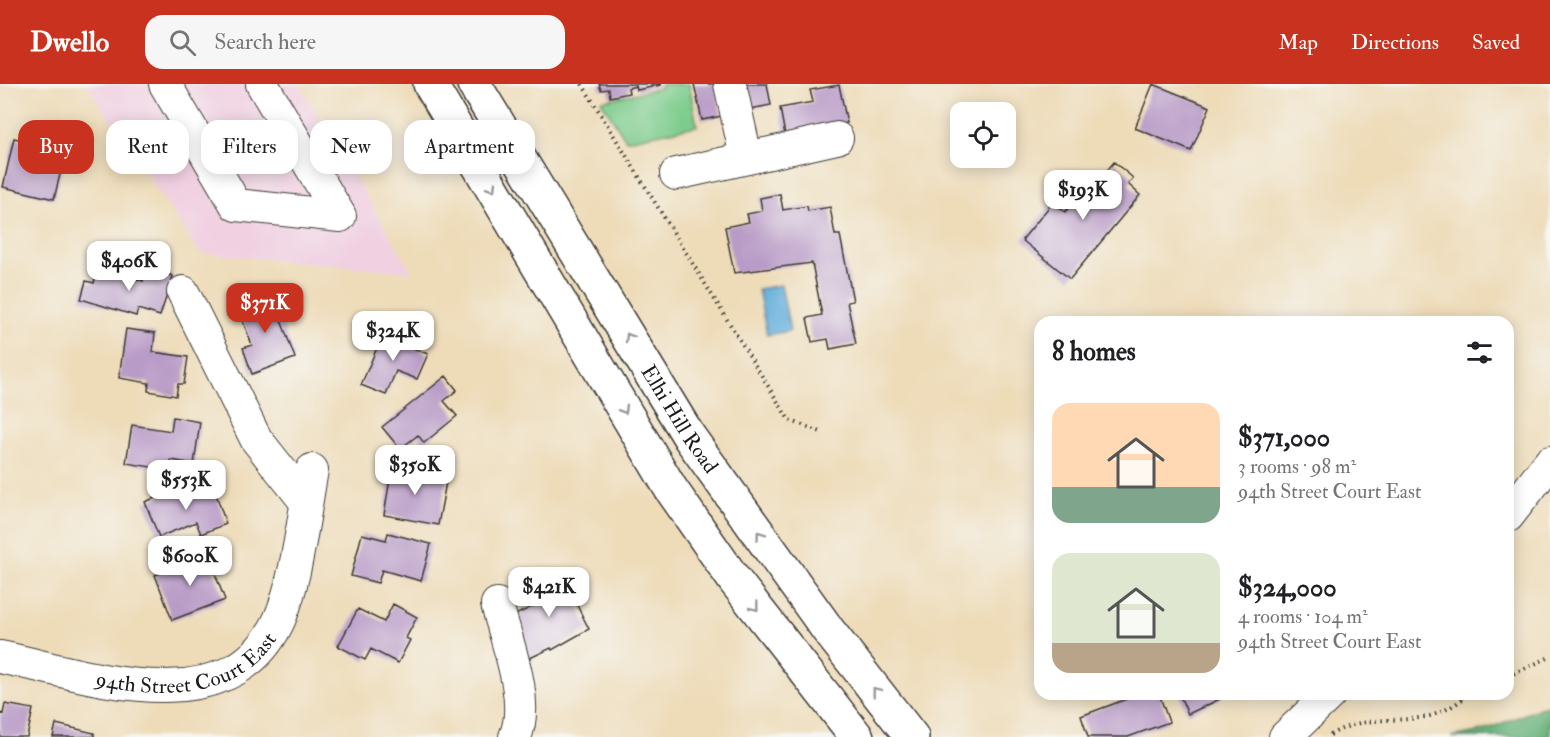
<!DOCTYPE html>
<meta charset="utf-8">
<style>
body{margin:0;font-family:"IM FELL Double Pica",serif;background:#f6f6f6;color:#202124;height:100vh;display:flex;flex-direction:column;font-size:22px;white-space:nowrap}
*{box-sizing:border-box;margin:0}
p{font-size:20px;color:#757577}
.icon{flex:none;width:33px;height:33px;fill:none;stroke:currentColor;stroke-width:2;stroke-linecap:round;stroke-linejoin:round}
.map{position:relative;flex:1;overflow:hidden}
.drawer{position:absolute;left:1034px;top:232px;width:480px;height:384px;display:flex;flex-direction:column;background:#fff;border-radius:18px;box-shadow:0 3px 15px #0003}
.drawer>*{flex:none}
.top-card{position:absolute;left:18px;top:36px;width:570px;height:54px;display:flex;gap:12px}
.fabs{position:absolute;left:950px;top:18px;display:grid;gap:12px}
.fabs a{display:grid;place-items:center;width:66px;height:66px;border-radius:12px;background:#fff;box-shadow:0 3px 15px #0003;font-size:30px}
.price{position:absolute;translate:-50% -51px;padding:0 14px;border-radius:12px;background:#fff;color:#222;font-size:20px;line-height:39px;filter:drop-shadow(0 2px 3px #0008)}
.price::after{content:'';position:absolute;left:50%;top:36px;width:18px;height:14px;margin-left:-9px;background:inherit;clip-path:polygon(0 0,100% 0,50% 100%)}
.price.current{background:#c8321e;color:#fff}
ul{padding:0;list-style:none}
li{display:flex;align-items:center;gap:18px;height:150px;padding:0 18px}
li span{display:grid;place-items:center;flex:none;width:168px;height:120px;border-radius:18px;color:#555}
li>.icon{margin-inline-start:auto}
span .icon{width:72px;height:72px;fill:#fffc;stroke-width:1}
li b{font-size:26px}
h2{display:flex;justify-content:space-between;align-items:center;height:72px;padding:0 18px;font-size:26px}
.chip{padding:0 21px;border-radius:18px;background:#fff;box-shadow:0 3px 15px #0003;font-size:21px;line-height:54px}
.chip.current{background:#c8321e;color:#fff}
header{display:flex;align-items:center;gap:36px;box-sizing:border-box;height:84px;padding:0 30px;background:#c8321e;color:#fff}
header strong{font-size:28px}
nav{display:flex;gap:33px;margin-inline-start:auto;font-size:21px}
.search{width:420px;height:54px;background:#f6f6f6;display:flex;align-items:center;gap:15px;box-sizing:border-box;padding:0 21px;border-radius:18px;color:#757577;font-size:22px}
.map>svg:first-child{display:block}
</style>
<header>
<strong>Dwello</strong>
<div class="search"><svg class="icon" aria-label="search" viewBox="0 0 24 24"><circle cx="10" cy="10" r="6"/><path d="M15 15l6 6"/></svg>Search here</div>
<nav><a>Map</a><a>Directions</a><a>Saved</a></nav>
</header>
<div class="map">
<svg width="1550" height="653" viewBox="0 0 1550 653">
<rect width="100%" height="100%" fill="#f6f6f2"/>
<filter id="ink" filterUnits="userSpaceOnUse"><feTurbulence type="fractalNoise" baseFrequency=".0167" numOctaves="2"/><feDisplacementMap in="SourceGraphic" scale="12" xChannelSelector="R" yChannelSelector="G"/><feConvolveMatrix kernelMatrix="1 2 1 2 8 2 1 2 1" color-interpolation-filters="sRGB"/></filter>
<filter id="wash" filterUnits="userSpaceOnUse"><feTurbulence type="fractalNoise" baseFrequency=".008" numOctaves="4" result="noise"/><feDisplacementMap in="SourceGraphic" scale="24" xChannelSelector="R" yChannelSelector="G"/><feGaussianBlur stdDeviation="1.35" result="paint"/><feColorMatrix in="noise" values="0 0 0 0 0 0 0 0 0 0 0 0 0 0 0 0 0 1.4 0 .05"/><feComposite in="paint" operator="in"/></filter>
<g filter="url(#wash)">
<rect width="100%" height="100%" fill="#eedcb9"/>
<path fill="#f1d0e2" d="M86 0H299L412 188 200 169Z"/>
<path fill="#7dcc8c" stroke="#4c7454" stroke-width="1.5" d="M661 0H689L697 42 626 56 601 17 661 4Z"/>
<path fill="#66b078" stroke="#41664a" stroke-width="1.5" d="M1550 620V653H1451L1483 647Z"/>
<path fill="#61adda" stroke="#3e647b" stroke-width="1.5" d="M781 201 790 247 767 251 758 205Z"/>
<g id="blocks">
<path fill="#b99bc7" d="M599 0H661V1L637 6 636 2 628 4 629 9 610 13 609 5 601 6Z
M694 0H715L722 32 702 36Z
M746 0H767L771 21 750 25Z
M1153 0 1210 23 1191 67 1135 44Z
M839 1 847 39 785 51 780 24 813 18 810 6Z
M14 54 66 66 54 115 3 103Z
M1114 78 1133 94 1128 100 1140 111 1070 195 1022 156 1053 118 1065 128 1085 105 1081 102 1092 89 1100 95Z
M780 110 783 126 807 122 808 127 830 123 835 151H840L853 217 847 218 856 260 830 265 828 255 812 258 807 234 822 231 812 179 734 189 725 143 749 138 747 130 762 127 760 114Z
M98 183 143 197 147 184 173 192 160 232 138 225 136 232 81 215 86 197 94 199Z
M271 209 295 274 252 290 243 264 252 261 237 222Z
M126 245 155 249 153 268 188 273 184 300H178L176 312 148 307 149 299 119 294Z
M385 245 412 257 410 263 428 270 417 295 396 287 386 311 361 301Z
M446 292 457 306 444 317 457 332 424 359 418 351 400 365 382 343Z
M173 333 200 338 194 380 171 376 170 386 126 379 132 341 171 347Z
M392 383 447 393 438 441 384 431Z
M187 401 191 410 213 401 226 440 201 450 196 438 159 453 145 418Z
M388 449 431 460 421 497 382 486 378 499 351 492 362 450 386 456Z
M208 471 225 516 172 536 155 491Z
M559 486 589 545 552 566 551 564 528 575 507 535 540 519 530 500Z
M393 520 417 533 406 554 410 556 398 579 371 565 365 576 338 562 358 525 384 538Z
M1140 610H1159L1169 638 1128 653H1088L1081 632Z
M1179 610H1218L1220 615 1188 630Z
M5 620 33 625 27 653H0V629L3 630Z
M56 640 94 649V653H53Z"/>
</g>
</g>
<g filter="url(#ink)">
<use href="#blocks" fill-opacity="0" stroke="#3c3934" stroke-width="1.5"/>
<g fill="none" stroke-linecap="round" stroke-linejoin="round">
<g stroke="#3c3934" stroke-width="34">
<g id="minor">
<path d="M165 0 236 121 340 132 262 0"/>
<path d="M730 0 746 73"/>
<path d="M676 90 837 54"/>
<path d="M183 208 256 355 306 418"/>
<path d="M1508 432 1550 378"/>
<path d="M497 520C506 557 531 617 515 653"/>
<path id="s1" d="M0 573C84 590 220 641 274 546 295 511 304 429 312 386"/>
<path d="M1285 653 1330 610"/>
</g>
</g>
<g stroke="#3c3934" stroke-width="36">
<g id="highway">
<path d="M430 0 671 405 735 497 857 653"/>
<path id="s2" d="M474 0 690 354 828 546 912 653"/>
</g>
</g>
<path stroke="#3c3934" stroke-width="4" stroke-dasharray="1.5 4.5" stroke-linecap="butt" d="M582 0 789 336 821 348
M1508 592 1550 573
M1330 651C1363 631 1391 639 1425 633 1442 630 1456 620 1470 610"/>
<use href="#minor" stroke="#fff" stroke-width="32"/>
<use href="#highway" stroke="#fff" stroke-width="33"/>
</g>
<defs><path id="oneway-chevron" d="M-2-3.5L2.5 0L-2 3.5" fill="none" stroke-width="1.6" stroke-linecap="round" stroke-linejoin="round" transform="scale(1.5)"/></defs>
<g stroke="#999">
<use href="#oneway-chevron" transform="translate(492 104) rotate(59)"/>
<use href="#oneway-chevron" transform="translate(629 253) rotate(-121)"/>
<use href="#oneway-chevron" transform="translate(624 326) rotate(59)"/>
<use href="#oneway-chevron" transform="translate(760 451) rotate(-126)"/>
<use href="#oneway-chevron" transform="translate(755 523) rotate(52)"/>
<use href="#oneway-chevron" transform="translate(876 607) rotate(-128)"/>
</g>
</g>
<g text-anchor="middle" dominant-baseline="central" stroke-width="5" stroke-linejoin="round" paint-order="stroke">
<g font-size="21" fill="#1c1c1c" stroke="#f6f6f2">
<text stroke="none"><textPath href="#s2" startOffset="393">Elhi Hill Road</textPath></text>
<text stroke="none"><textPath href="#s1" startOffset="195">94th Street Court East</textPath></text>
</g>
</g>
</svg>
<div class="fabs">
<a><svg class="icon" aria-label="locate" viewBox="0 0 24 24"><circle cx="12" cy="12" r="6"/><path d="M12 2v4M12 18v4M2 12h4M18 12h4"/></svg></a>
</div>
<b class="price" style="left:1083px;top:137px">$193K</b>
<b class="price" style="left:129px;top:208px">$406K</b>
<b class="price current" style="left:265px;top:250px">$371K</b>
<b class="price" style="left:393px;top:278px">$324K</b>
<b class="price" style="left:415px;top:412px">$350K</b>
<b class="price" style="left:186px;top:427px">$553K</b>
<b class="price" style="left:190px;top:503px">$600K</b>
<b class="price" style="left:549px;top:534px">$421K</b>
<div class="top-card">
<a class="chip current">Buy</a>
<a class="chip">Rent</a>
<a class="chip">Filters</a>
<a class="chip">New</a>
<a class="chip">Apartment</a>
</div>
<section class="drawer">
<h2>8 homes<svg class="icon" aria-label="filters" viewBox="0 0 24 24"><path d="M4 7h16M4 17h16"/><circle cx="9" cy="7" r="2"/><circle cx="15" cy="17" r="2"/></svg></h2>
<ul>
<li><span style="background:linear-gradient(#ffd9b3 70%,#7fa58c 0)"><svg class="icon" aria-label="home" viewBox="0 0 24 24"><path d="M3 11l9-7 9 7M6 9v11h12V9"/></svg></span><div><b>$371,000</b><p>3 rooms · 98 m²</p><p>94th Street Court East</p></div></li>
<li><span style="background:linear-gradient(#dfe7d0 75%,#b9a48a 0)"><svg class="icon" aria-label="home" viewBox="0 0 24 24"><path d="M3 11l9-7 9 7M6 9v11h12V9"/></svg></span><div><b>$324,000</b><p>4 rooms · 104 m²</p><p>94th Street Court East</p></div></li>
</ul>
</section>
</div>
